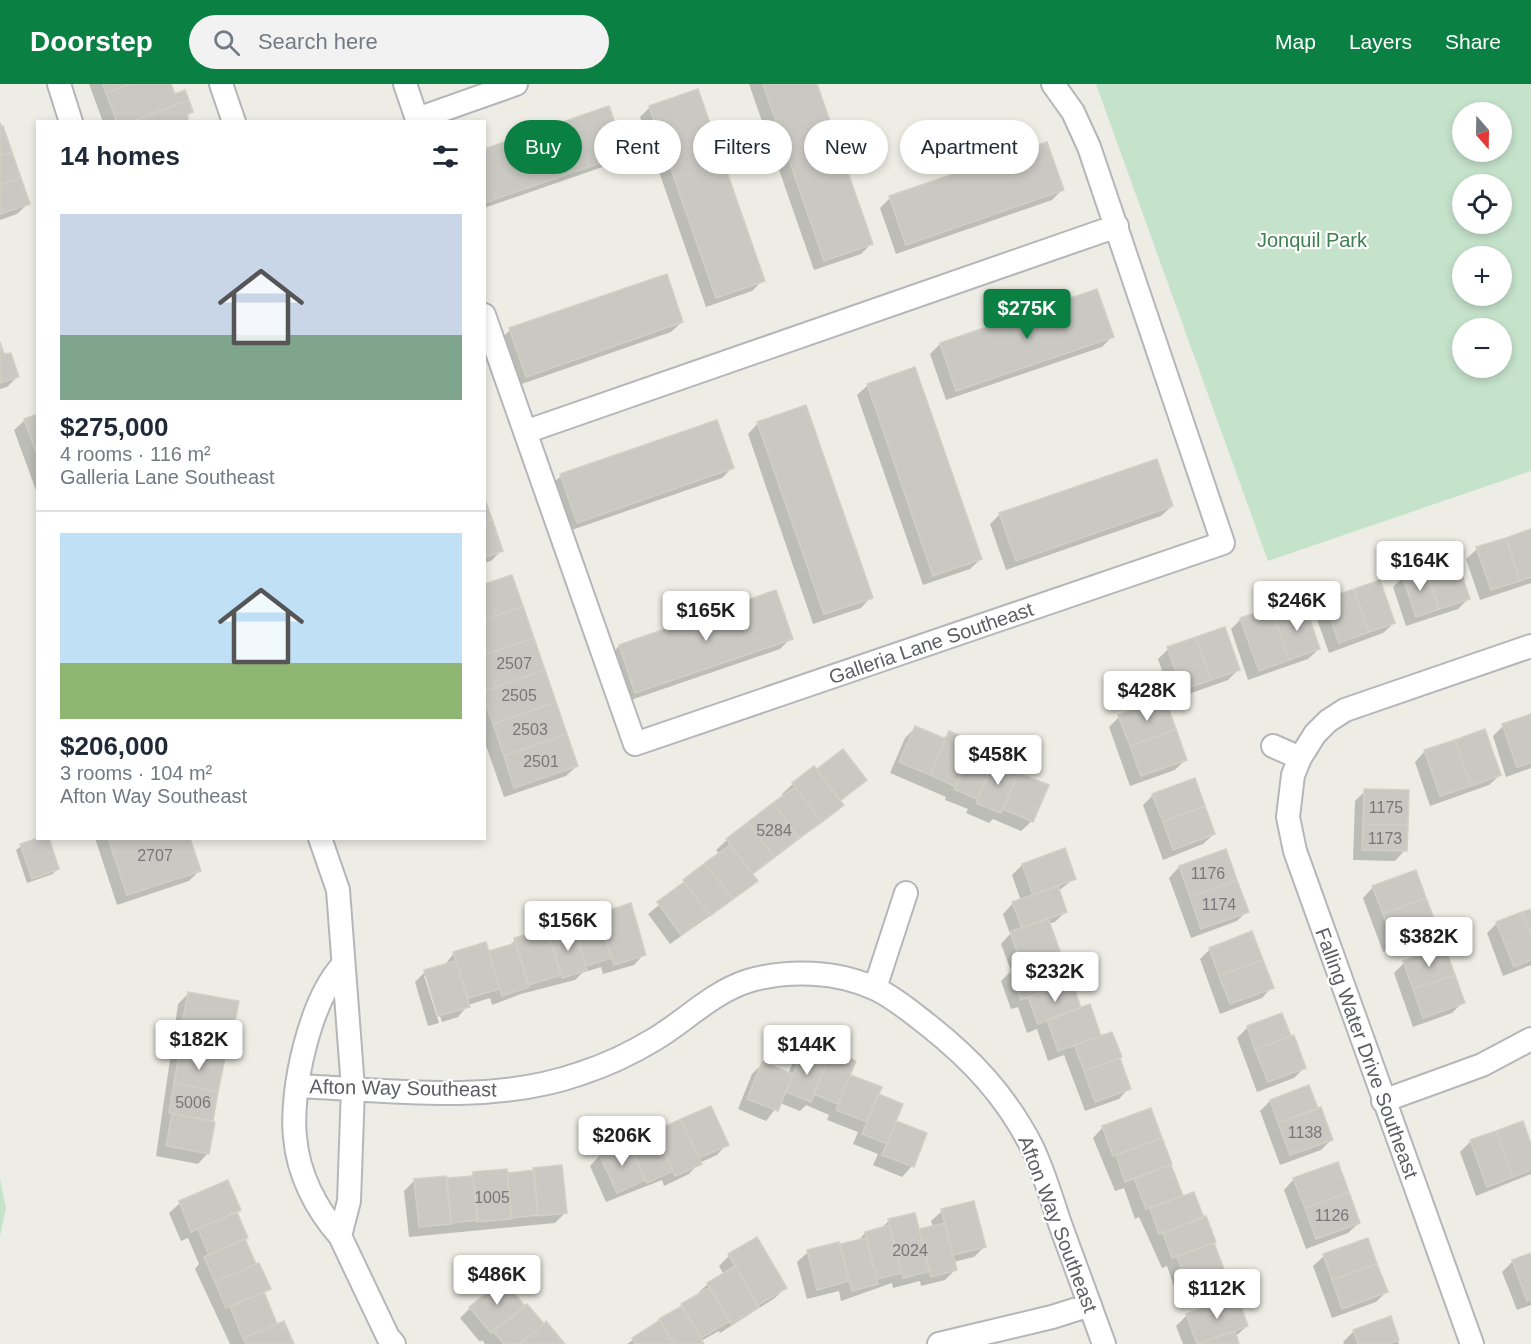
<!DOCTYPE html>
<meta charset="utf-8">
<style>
body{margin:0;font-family:Arial,sans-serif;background:#f2f2f3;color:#1f2937;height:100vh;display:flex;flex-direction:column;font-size:22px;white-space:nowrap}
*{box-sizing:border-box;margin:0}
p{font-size:20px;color:#747a83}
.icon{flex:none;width:33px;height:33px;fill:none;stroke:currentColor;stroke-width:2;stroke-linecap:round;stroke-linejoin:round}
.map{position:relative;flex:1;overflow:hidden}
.sheet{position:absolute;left:36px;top:36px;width:450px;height:720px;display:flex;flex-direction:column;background:#fff;border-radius:0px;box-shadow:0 3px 9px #0003}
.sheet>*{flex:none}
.banner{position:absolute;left:504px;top:36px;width:570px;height:54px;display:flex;gap:12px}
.needle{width:39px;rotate:160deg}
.tools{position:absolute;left:1452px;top:18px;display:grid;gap:12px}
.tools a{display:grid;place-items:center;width:60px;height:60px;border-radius:50%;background:#fff;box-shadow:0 3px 9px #0003;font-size:30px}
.price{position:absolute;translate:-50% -51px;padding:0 14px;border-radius:6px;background:#fff;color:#222;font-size:20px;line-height:39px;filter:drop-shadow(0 2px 3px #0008)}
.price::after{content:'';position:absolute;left:50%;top:36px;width:18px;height:14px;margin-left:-9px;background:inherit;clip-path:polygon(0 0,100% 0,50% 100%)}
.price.on{background:#0b8043;color:#fff}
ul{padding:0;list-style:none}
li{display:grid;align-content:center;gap:12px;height:318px;padding:0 24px}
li+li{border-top:2px solid #e0e1e3}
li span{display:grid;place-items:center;height:186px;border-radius:0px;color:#555}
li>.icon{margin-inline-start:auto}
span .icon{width:108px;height:108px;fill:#fffc;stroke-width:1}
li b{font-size:26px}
h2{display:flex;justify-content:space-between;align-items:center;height:72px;padding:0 24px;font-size:26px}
.chip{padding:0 21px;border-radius:27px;background:#fff;box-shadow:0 3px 9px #0003;font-size:21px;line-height:54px}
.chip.on{background:#0b8043;color:#fff}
header{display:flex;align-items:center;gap:36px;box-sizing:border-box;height:84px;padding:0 30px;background:#0b8043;color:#fff}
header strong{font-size:28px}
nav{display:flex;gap:33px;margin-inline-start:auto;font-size:21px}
.search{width:420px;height:54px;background:#f2f2f3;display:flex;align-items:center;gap:15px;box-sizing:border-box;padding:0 21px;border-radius:33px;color:#747a83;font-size:22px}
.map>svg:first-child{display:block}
</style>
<header>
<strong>Doorstep</strong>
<div class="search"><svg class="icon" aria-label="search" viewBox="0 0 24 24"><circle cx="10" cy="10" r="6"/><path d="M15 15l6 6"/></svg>Search here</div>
<nav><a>Map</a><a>Layers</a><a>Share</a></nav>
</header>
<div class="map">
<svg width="1531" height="1260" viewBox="0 0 1531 1260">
<rect width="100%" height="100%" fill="#edede5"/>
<path fill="#c5e2cb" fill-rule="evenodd" d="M1096 0H1531V387L1268 477ZM1462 28H1502V68H1462ZM1502 100V140H1462V100ZM1462 172H1502V212H1462ZM1462 244H1502V284H1462Z
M0 1095 6 1124 0 1152Z"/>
<path fill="#0003" d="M89 0H170L174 12 192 28 186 33 188 38H103Z
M749 0H816L871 160 861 170 814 186Z
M650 23 763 196 752 207 706 223 640 33Z
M0 38 28 120 17 130 0 136Z
M484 66 624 69 614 79 484 124Z
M1062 106 1052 116 896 170 880 124 890 114Z
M682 238 671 248 516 302 500 256 510 246Z
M1112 253 1102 263 946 316 930 270 940 260Z
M0 262 17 293 7 303 0 305Z
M868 301 981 475 970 485 923 501 857 311Z
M38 332V412L14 346 25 336Z
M758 339 871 513 861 524 813 540 748 350Z
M732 384 722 394 566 448 550 402 561 392Z
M484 418 502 466 491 477 484 479Z
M1172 422 1161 432 1006 486 990 440 1000 430Z
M1531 446V499L1480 516 1466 475 1477 465Z
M1403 493 1468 515 1458 525 1406 542 1393 503Z
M484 502 577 682 566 692 504 713 484 656Z
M775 508 791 554 780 565 625 618 609 573 619 562Z
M1325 517 1394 539 1383 549 1329 569 1314 527Z
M1304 522 1319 565 1308 575 1248 596 1231 545 1241 535 1273 533Z
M1168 565 1238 586 1228 596 1172 616 1158 575Z
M1531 632V684L1506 693 1493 652 1503 642Z
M1119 633 1185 676 1175 686 1130 702 1109 643Z
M915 644 943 655 949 649 993 676 1018 686 1016 689 1032 737 1021 747 993 735 989 739 966 729 968 725 945 716 946 713 890 689 905 654Z
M843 667 865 696 839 718 842 721 831 731 752 791 756 797 745 807 670 860 648 830 720 771 716 766 727 756 784 712 782 710 793 700 816 687Z
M1425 667 1500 691 1489 701 1430 722 1415 678Z
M1365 707 1405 766 1395 777 1353 776 1355 717Z
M1153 711 1214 750 1203 760 1163 776 1143 721Z
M95 754H189L199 787 189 797 117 821Z
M21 762 57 785 53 790 27 799 16 766Z
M1225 767 1247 827 1237 837 1191 854 1169 794 1179 783Z
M1022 781 1074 795 1058 807 1066 827 1055 838 1048 840 1058 867 1048 877 1058 904 1080 926 1100 954 1111 950 1129 1004 1119 1015 1085 1027 1064 971 1048 977 1037 945 1027 949 1018 923 1011 925 1001 897 1011 887 1001 860 1010 850 1003 830 1013 819 1021 817 1012 791Z
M1373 803 1435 842 1425 852 1383 868 1363 814Z
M630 821 644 870 634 881 603 890 601 883 582 889 575 896 521 910 492 921 490 914 468 921 458 933 442 938 427 892H424L439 939 428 942 415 898 425 888 444 882 454 869H488L508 863 515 856 548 852 568 846 574 841Z
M1531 826V881L1503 892 1487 849 1497 839Z
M1210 865 1272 903 1262 914 1220 930 1200 875Z
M1404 879 1463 918 1452 929 1413 943 1394 889Z
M188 910 231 948 225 954 208 1069 198 1080 156 1072 178 920Z
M1282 931 1304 984 1294 994 1257 1008 1237 954 1248 943Z
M803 968 825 977 832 969 848 991 876 1011 894 1037 912 1082 902 1093 873 1081 878 1070 853 1060 858 1048 827 1036 829 1031 806 1021 800 1027 780 1019 766 1037 738 1025 752 990 762 980 788 990 793 978Z
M1270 1017 1331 1056 1321 1066 1280 1081 1260 1027Z
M710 1024 727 1060 717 1071 699 1079 689 1090 664 1102 662 1096 606 1118 590 1082 600 1071Z
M1150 1026 1182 1114 1203 1136 1205 1135 1223 1188 1213 1198 1177 1211 1167 1182 1162 1184 1139 1133 1135 1135 1124 1104 1115 1107 1093 1054 1103 1043Z
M1522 1039 1531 1064V1090L1476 1112 1460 1068 1470 1058Z
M474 1089 505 1090 565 1129 555 1139 409 1153 404 1107 415 1096 470 1093Z
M1294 1095 1359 1139 1348 1149 1306 1165 1284 1106Z
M227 1098 239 1126 236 1129 244 1156 269 1205 263 1210 276 1242 292 1260H230L195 1185 199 1180 188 1154 181 1157 169 1129 180 1119Z
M942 1127 984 1163 974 1173 953 1178 955 1186 945 1196 921 1202 920 1197 893 1204 892 1199 841 1217 839 1207 807 1215 797 1178 808 1168 858 1157 865 1149 880 1145 889 1137 918 1147 933 1143 931 1137Z
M1531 1171V1221L1517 1226 1502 1188 1513 1177Z
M729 1172 785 1204 775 1214 720 1249 719 1247 701 1257 702 1260H627L699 1212 697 1210 708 1200 724 1191 719 1182Z
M1324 1172 1386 1208 1376 1218 1332 1234 1313 1182Z
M470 1224H524L563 1260H485L482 1256 480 1258 460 1234Z
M1187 1231 1247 1242 1236 1252 1238 1260H1183L1176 1242Z
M1390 1234 1399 1260H1344L1343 1258 1354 1247Z"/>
<path fill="#c9c8c2" stroke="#d1d0c4" stroke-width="1.5" d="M103 0H131L106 9Z
M131 0H171L175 10 185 6 189 16 130 38H117L106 9Z
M763 0H817L873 160 824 177Z
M698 5 765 197 716 214 649 22Z
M189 16 193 28 187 30 189 38H130Z
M609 22 626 70 484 119V65Z
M3 42 12 68 0 72V43Z
M1047 58 1064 106 906 161 889 112Z
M12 68 21 94 0 101V72Z
M21 94 30 120 0 130V101Z
M667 190 683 238 526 293 509 244Z
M1097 205 1114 253 956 307 940 259Z
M0 258 4 270 11 269 19 293 0 299Z
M915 283 982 475 933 492 867 300Z
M806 321 873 514 824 530 757 338Z
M38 330V374L24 335Z
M717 336 734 384 577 439 560 390Z
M1157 375 1173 422 1016 477 999 429Z
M484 413 492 435 484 438Z
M492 435 503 467 484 474V438Z
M1531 445V493L1520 497 1506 454Z
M1506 454 1520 497 1491 506 1476 463Z
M1456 473 1470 515 1439 525 1425 484Z
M1425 484 1439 525 1416 533 1402 491Z
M512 491 523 522 484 536V500Z
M1380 496 1395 539 1369 548 1354 505Z
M1354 505 1369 548 1339 559 1324 516Z
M776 506 793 555 635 609 619 561Z
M1305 521 1320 565 1289 576 1274 531Z
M523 522 534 554 484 571V536Z
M1271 524 1289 576 1259 587 1240 534Z
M1225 543 1240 586 1211 596 1196 553Z
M1196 553 1211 596 1182 606 1167 563Z
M534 554 545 586 484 607V571Z
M545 586 556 618 493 640 484 616V607Z
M1165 615 1176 645 1130 662 1118 631Z
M556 618 567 650 504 672 493 640Z
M1531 630V679L1517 683 1502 640Z
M915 642 946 655 930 691 899 678Z
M1176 645 1187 676 1141 692 1130 662Z
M1485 645 1501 691 1471 702 1455 656Z
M949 647 975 658 956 703 930 691Z
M567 650 578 682 514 704 504 672Z
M1455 656 1471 702 1440 712 1424 666Z
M974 660 997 670 977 715 954 705Z
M843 665 867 696 840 717 817 685Z
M995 675 1020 685 1001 729 976 719Z
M814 682 844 721 822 738 792 699Z
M1018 689 1049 701 1033 738 1003 725Z
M1195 694 1205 722 1163 738 1152 710Z
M795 703 822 738 799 754 773 719Z
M1364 705 1409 706 1408 741 1363 740Z
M773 719 799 754 774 773 748 738Z
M1205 722 1215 750 1173 766 1163 738Z
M748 738 774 773 752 790 726 755Z
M1363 740 1408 741 1407 767 1362 766Z
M38 754H49L59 785 32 795 20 760Z
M108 754H190L201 787 127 811Z
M730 761 758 797 733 815 705 779Z
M1065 764 1076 795 1033 811 1022 780Z
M1226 765 1237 796 1190 813 1179 782Z
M705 779 733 815 710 832 683 796Z
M1416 786 1426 814 1383 830 1372 802Z
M1237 796 1249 828 1201 845 1190 813Z
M684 798 709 830 681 851 657 818Z
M1058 802 1067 828 1022 844 1012 818Z
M1426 814 1437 842 1393 858 1383 830Z
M631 819 646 871 614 881 598 830Z
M1531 825V851L1522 828Z
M1522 828 1531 851V876L1514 883 1496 838Z
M599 832 611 874 586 882 573 839Z
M1048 834 1060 867 1022 881 1010 848Z
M574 843 587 886 562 894 549 851Z
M547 845 561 891 529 901 514 854Z
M1252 847 1263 876 1219 892 1209 864Z
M486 858 500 905 468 914 453 868Z
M516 859 529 903 502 912 489 867Z
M1445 863 1455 891 1413 905 1403 877Z
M1048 872 1059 902 1021 916 1010 885Z
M1263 876 1274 904 1230 920 1219 892Z
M456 877 470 923 438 932 424 886Z
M1455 891 1465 919 1423 934 1413 905Z
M1072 898 1081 924 1038 940 1028 913Z
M188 908 239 917 233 949 182 940Z
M1090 920 1101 952 1058 967 1047 936Z
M1282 929 1291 952 1255 966 1247 942Z
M185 941 228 948 223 974 180 966Z
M1112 948 1122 973 1084 987 1074 961Z
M1294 951 1306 984 1268 998 1255 966Z
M180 966 225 974 218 1008 174 999Z
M803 966 828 976 811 1018 786 1008Z
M832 967 856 977 838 1020 814 1010Z
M1120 974 1131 1005 1095 1018 1084 987Z
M762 978 793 990 778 1027 747 1015Z
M850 991 882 1003 867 1038 836 1026Z
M174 999 218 1008 213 1037 169 1029Z
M1309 1001 1318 1025 1278 1039 1270 1016Z
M878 1010 903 1020 887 1060 862 1050Z
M711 1022 729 1061 699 1074 681 1035Z
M1321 1023 1333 1056 1290 1071 1278 1039Z
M1151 1024 1162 1054 1113 1072 1102 1042Z
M172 1030 215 1038 209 1070 166 1062Z
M681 1035 702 1080 675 1092 655 1047Z
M896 1037 927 1049 914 1083 882 1071Z
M1523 1037 1531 1060V1086L1513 1093 1496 1047Z
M654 1046 673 1087 647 1099 628 1059Z
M1496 1047 1513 1093 1487 1103 1470 1056Z
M1162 1054 1172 1080 1125 1098 1116 1071Z
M628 1057 645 1096 617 1109 599 1070Z
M1338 1078 1349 1108 1305 1124 1293 1094Z
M562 1081 567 1129 538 1132 533 1084Z
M1171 1081 1183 1112 1146 1125 1134 1094Z
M507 1085 512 1135 477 1138 473 1088Z
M534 1086 538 1131 511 1134 507 1089Z
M446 1092 451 1140 419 1143 414 1095Z
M473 1092 478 1136 451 1139 447 1094Z
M228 1096 241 1126 191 1148 179 1117Z
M1194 1108 1204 1134 1159 1150 1150 1124Z
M1349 1108 1360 1139 1316 1155 1305 1124Z
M974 1117 986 1163 953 1171 941 1125Z
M237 1128 248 1154 209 1171 198 1145Z
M915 1129 930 1187 903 1194 888 1135Z
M1206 1132 1216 1158 1172 1174 1163 1149Z
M945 1139 957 1186 931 1193 919 1145Z
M890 1141 902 1189 877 1195 865 1148Z
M757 1153 787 1204 758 1221 728 1170Z
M866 1154 878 1200 852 1207 840 1160Z
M1368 1154 1377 1180 1332 1196 1323 1170Z
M245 1155 256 1180 215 1198 204 1173Z
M839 1158 849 1197 817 1206 807 1166Z
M1214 1159 1225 1188 1188 1201 1177 1173Z
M1531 1169V1215L1527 1217 1512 1176Z
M259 1179 271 1205 226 1224 215 1198Z
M1377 1180 1388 1208 1342 1225 1332 1196Z
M735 1182 759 1223 731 1240 707 1199Z
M503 1196 525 1222 491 1249 469 1223Z
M710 1203 730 1237 701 1254 681 1220Z
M264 1208 277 1240 243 1254 230 1223Z
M1237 1211 1248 1242 1197 1260 1186 1230Z
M527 1220 544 1240 519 1260H504L493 1247Z
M682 1222 704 1260H674L659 1235Z
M1391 1232 1399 1256 1388 1260H1358L1353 1246Z
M660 1236 674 1260H635L632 1254Z
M284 1237 294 1260H246L243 1254Z
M546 1237 565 1260H519L544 1240Z
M1235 1247 1239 1260H1200Z"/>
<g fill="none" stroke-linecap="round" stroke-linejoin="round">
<g stroke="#b5b6ba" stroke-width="26">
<path id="street" d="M59 0 71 38
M221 0 234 38
M405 0 418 38
M417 35 516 0
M484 231 635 660 1223 459 1089 63 1073 28 1053 0
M525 348 1117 142
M1273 662 1300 674
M320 754 338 806 353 1004 349 1117 340 1152 388 1253 394 1260
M875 904 906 809
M298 1002C390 1006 490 1021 579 990 604 982 632 969 655 955 685 937 713 908 748 897 788 885 838 887 876 905 895 914 911 928 928 941 972 976 1006 1012 1032 1063 1043 1086 1051 1112 1059 1137 1074 1178 1089 1219 1104 1260
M1383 1017 1482 981 1531 955
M340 1152C316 1125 298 1090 295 1053 290 1006 310 917 342 882
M939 1260 1052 1233 1090 1221
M1472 1260 1295 767 1288 733 1293 691 1300 674 1315 650 1328 637 1345 626 1531 562"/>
</g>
<use href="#street" stroke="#fff" stroke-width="22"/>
</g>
<g text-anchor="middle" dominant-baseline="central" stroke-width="4.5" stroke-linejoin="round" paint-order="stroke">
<g font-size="16" fill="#78787c">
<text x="514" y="579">2507</text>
<text x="519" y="611">2505</text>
<text x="530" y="645">2503</text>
<text x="541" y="677">2501</text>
<text x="1386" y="723">1175</text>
<text x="774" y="746">5284</text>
<text x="1385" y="754">1173</text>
<text x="155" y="771">2707</text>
<text x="1208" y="789">1176</text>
<text x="1219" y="820">1174</text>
<text x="193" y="1018">5006</text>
<text x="1305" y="1048">1138</text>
<text x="492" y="1113">1005</text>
<text x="1332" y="1131">1126</text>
<text x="910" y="1166">2024</text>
</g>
<g font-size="20" fill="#3f8050" stroke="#fff">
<text x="1312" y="156">Jonquil Park</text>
</g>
<g font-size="20" fill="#5d5e64" stroke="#fff">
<text transform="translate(931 559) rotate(-19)">Galleria Lane Southeast</text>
<text transform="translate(1367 969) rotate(70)">Falling Water Drive Southeast</text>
<text transform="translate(403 1004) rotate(1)">Afton Way Southeast</text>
<text transform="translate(1058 1140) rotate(69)">Afton Way Southeast</text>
</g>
</g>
</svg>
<div class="tools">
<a><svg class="needle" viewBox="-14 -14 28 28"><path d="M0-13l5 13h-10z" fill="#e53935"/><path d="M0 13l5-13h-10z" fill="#747a83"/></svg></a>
<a><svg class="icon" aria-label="locate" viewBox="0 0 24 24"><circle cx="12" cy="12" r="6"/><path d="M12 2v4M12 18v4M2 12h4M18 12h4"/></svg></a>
<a>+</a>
<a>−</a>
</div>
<b class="price on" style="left:1027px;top:256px">$275K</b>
<b class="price" style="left:1420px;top:508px">$164K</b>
<b class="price" style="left:1297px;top:548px">$246K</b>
<b class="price" style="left:706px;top:558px">$165K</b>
<b class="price" style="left:1147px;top:638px">$428K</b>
<b class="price" style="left:998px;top:702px">$458K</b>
<b class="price" style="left:568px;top:868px">$156K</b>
<b class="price" style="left:1429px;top:884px">$382K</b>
<b class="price" style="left:1055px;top:919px">$232K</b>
<b class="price" style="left:199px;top:987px">$182K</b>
<b class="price" style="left:807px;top:992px">$144K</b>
<b class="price" style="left:622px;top:1083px">$206K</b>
<b class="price" style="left:497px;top:1222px">$486K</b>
<b class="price" style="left:1217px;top:1236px">$112K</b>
<div class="banner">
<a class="chip on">Buy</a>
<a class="chip">Rent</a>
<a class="chip">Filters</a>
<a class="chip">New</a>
<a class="chip">Apartment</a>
</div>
<section class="sheet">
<h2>14 homes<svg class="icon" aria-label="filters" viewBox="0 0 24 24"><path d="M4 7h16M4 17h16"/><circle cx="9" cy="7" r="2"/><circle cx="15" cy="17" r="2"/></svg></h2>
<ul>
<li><span style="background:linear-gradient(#c9d6e8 65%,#7fa58c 0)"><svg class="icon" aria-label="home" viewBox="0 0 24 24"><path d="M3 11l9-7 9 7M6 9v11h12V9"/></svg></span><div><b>$275,000</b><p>4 rooms · 116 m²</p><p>Galleria Lane Southeast</p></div></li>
<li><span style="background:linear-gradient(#bfe0f5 70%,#8fb573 0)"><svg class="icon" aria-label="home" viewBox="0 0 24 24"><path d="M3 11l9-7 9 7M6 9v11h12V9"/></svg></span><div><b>$206,000</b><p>3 rooms · 104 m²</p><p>Afton Way Southeast</p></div></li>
</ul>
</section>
</div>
